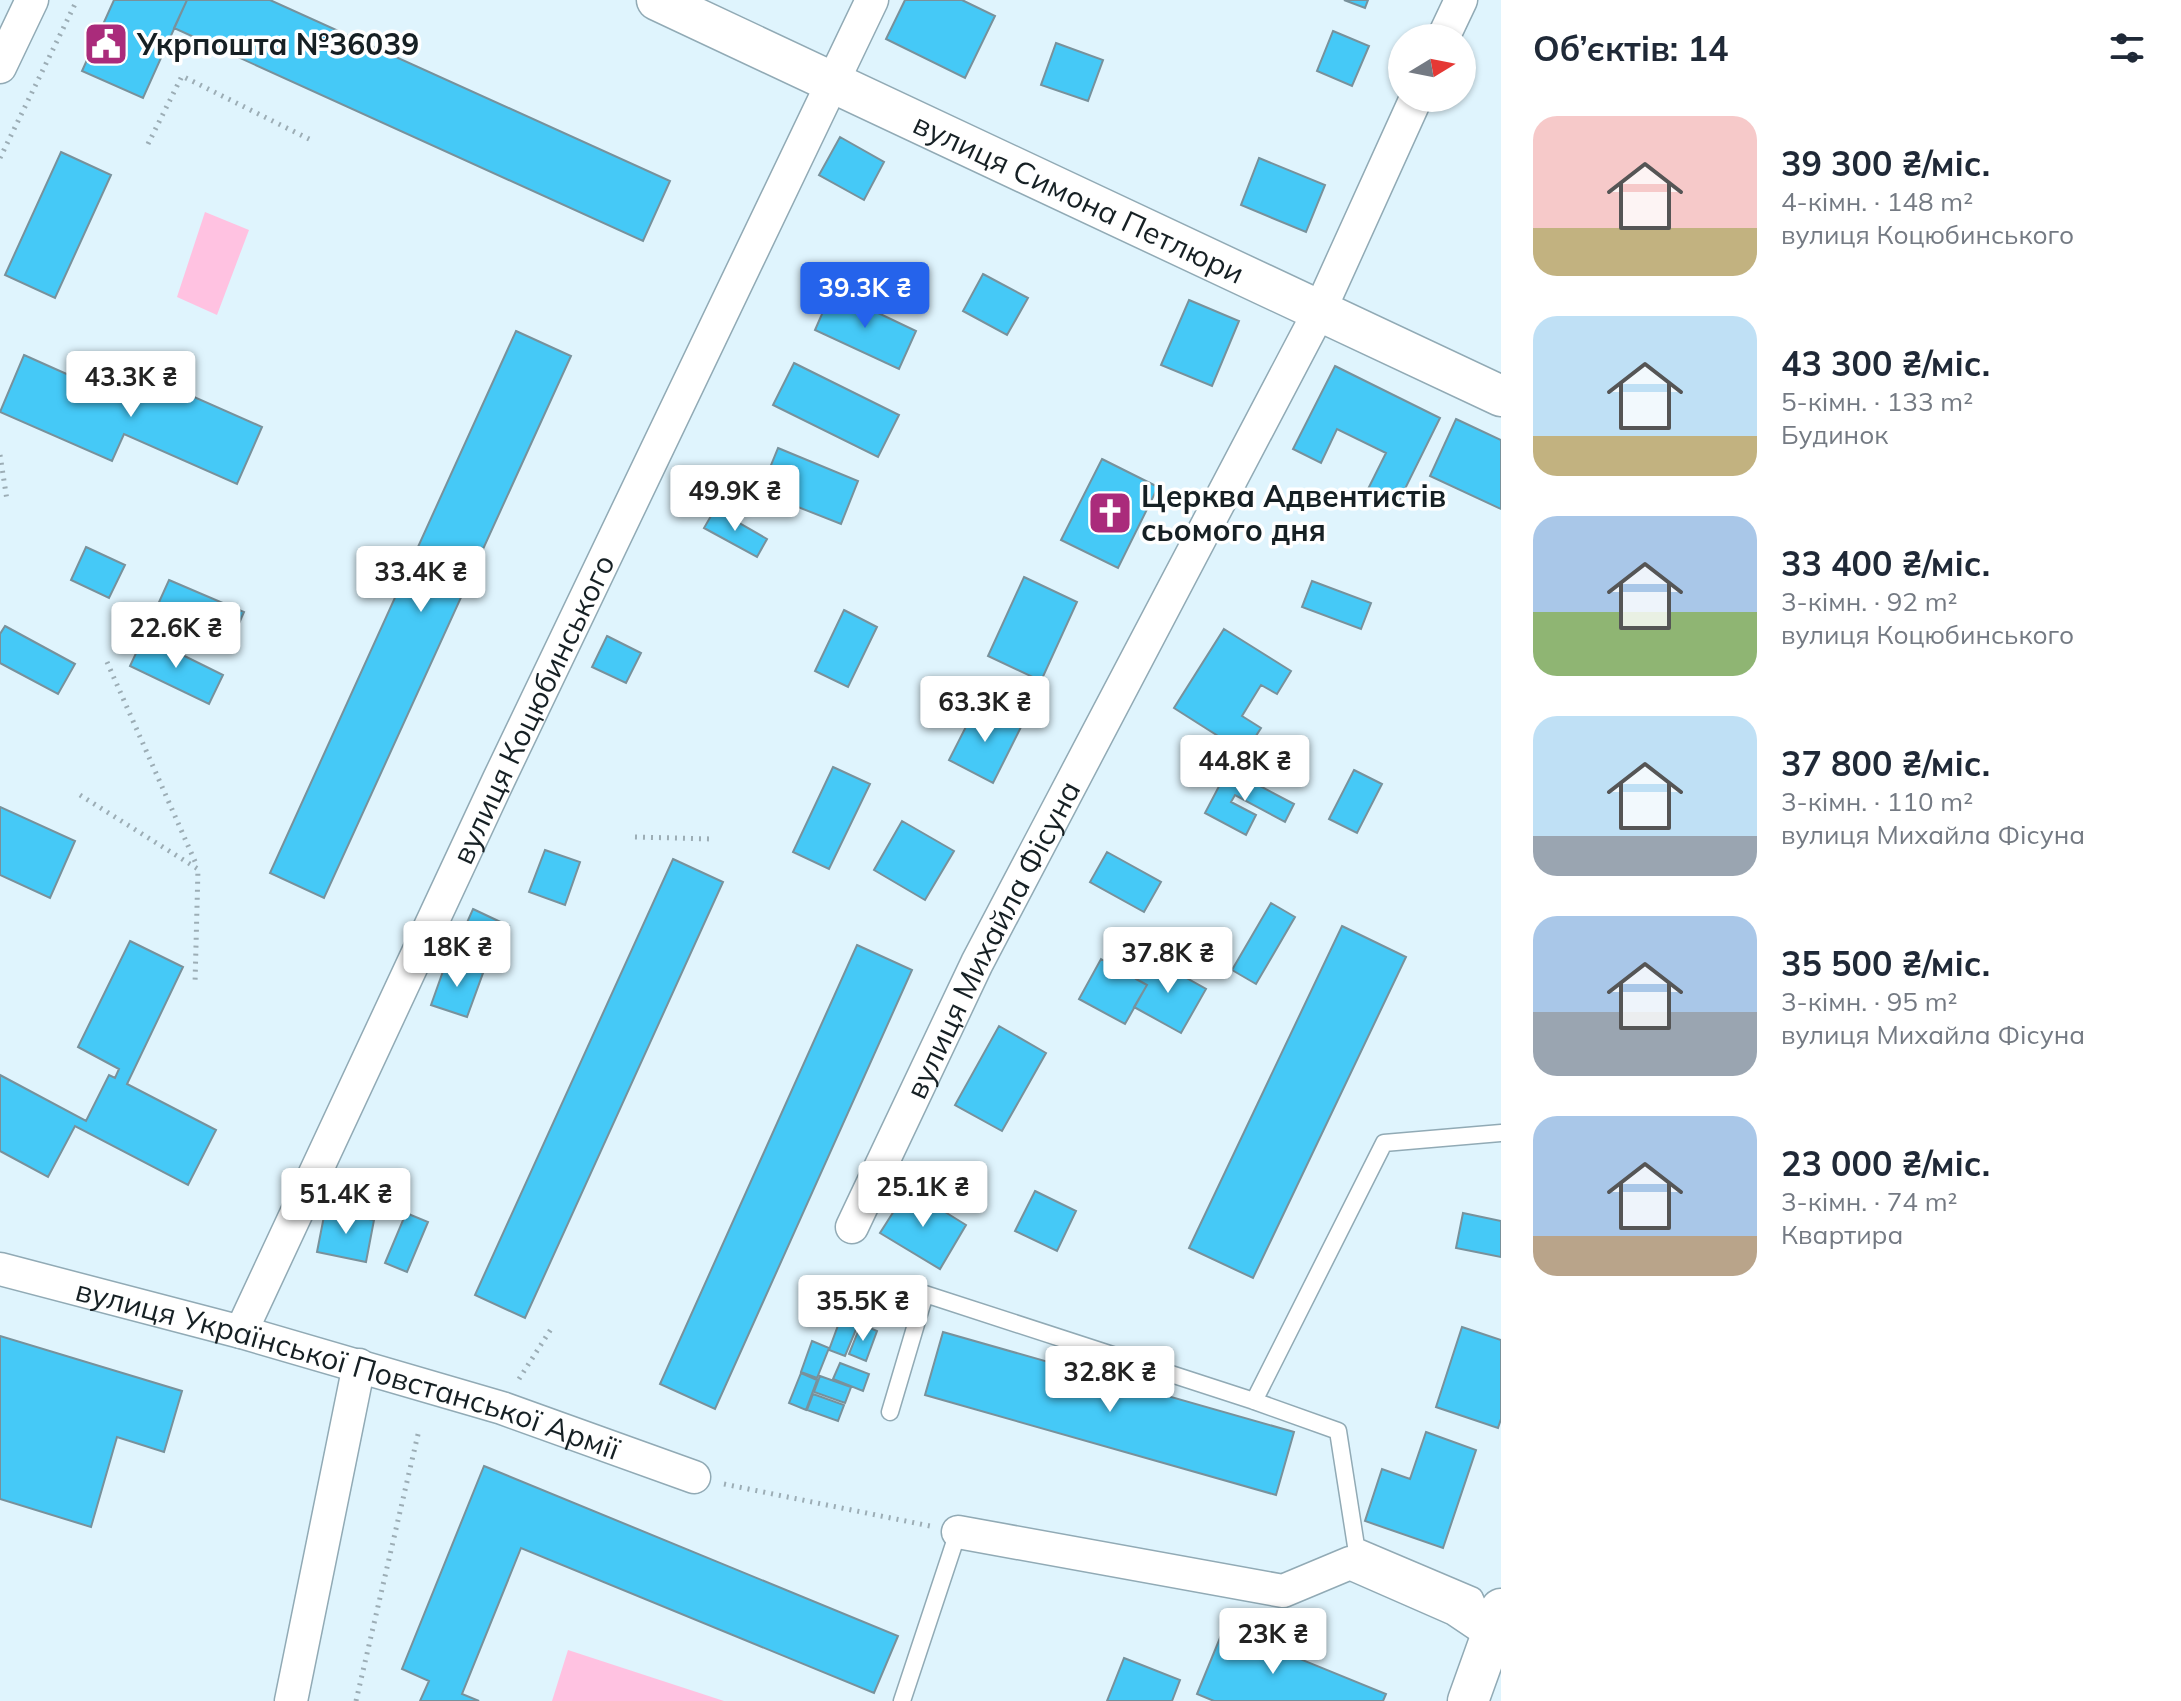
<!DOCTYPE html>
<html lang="uk">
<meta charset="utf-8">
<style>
body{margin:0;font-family:Mulish,sans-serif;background:#f2f2f3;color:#1f2937;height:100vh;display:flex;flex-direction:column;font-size:30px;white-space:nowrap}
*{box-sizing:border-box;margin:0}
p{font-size:26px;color:#747a83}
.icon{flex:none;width:44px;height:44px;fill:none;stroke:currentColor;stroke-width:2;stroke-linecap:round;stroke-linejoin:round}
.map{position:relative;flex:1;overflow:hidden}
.details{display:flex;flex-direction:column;background:#fff;width:680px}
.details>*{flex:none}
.needle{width:52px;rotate:80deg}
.tools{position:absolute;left:1388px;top:24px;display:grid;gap:16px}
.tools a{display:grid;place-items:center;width:88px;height:88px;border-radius:50%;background:#fff;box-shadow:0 2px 6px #0004;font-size:40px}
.price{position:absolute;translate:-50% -68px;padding:0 18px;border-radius:8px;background:#fff;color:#222;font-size:26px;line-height:52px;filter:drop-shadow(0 2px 4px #0008)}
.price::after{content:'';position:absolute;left:50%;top:48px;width:24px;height:18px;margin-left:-12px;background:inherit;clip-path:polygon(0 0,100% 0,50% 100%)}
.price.active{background:#2563eb;color:#fff}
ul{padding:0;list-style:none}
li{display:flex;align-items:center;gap:24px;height:200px;padding:0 32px}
li span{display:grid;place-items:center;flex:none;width:224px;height:160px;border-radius:24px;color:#555}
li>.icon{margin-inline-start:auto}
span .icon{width:96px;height:96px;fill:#fffc;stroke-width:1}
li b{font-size:34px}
h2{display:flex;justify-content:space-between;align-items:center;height:96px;padding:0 32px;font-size:34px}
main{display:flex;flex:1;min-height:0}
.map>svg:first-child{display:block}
</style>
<main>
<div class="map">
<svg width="1501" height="1701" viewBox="0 0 1501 1701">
<rect width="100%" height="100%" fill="#dff4fd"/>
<path fill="#ffc2e1" d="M205 212 249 230 217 315 177 297Z
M568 1650 724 1701H552Z"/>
<path fill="#45c9f7" stroke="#78919b" stroke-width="2" d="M114 0H187L143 98 82 71Z
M187 0H270L670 181 643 241 174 28Z
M905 0H962L995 16 965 78 886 39Z
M1344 0H1368L1365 8Z
M1333 31 1369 46 1352 86 1317 71Z
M1056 43 1103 60 1088 101 1041 85Z
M840 137 884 162 864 200 819 175Z
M61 152 111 175 55 298 5 275Z
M1259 158 1325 185 1306 232 1241 205Z
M983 274 1028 298 1007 335 963 311Z
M832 291 916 331 899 369 815 330Z
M1189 300 1239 321 1212 386 1161 365Z
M516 331 571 356 324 898 270 873Z
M24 355 136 405 149 377 262 427 237 484 124 434 112 461 0 412Z
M794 363 899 415 878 457 773 405Z
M1335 366 1440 418 1398 503 1368 489 1386 453 1337 429 1321 463 1293 449Z
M1456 419 1501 440V509L1430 476Z
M778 448 858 481 841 524 760 492Z
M1102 459 1158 487 1118 568 1061 540Z
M715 509 767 539 757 557 704 528Z
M86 547 125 565 109 598 71 580Z
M1024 577 1077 602 1041 681 988 656Z
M169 580 244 612 230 644 155 611Z
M1312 581 1371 603 1361 629 1302 607Z
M844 610 877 627 848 687 815 671Z
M5 626 75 664 58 694 0 663V634Z
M1224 629 1291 671 1277 694 1261 685 1242 716 1261 728 1245 753 1174 708Z
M144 636 223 675 209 704 130 666Z
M607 636 641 653 626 683 592 667Z
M977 705 1021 727 993 783 949 760Z
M833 767 870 784 829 869 793 852Z
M1228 769 1294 804 1285 822 1235 795 1231 802 1256 815 1246 835 1205 813Z
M1354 770 1382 784 1357 833 1329 819Z
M0 807 75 841 50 898 0 875Z
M902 821 954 851 925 900 874 870Z
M545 850 580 862 565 905 529 892Z
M1107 852 1161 882 1144 912 1090 882Z
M673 859 723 882 525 1318 475 1295Z
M1271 903 1295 917 1256 984 1232 970Z
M473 909 509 926 493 961 457 945Z
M1342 926 1406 957 1253 1278 1189 1248Z
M130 941 183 967 127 1084 216 1130 188 1185 75 1126 48 1177 0 1151V1075L86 1121 109 1075 115 1078 119 1069 78 1047Z
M857 945 912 970 715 1409 660 1384Z
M1149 957 1206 989 1181 1033 1134 1007 1147 985 1136 979Z
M1101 959 1147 985 1125 1024 1079 999Z
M447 960 483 973 467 1017 431 1005Z
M999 1026 1046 1053 1002 1131 955 1105Z
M908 1189 966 1225 940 1269 880 1233Z
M1035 1191 1076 1211 1057 1251 1015 1231Z
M325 1211 374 1220 366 1262 317 1252Z
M406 1213 428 1222 407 1272 385 1263Z
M1463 1213 1501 1221V1257L1456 1248Z
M840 1320 857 1327 845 1356 829 1350Z
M861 1324 877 1331 866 1361 849 1354Z
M1462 1327 1501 1340V1419L1498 1428 1436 1407Z
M943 1332 1294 1432 1276 1495 925 1395Z
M0 1336 182 1391 164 1452 117 1437 91 1527 0 1499Z
M812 1341 829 1348 817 1378 801 1372Z
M840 1363 869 1374 863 1391 833 1379Z
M801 1373 817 1380 806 1410 789 1403Z
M820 1376 851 1387 845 1403 814 1392Z
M813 1394 844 1405 838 1421 807 1410Z
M1426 1432 1476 1450 1443 1548 1365 1521 1382 1469 1410 1479Z
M484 1466 898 1636 874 1693 521 1548 462 1694 479 1701H420L429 1681 402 1669Z
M1224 1628 1386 1694 1383 1701H1214L1197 1694Z
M1124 1658 1180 1680 1172 1701H1107Z"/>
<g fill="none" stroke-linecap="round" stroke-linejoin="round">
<g stroke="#91aab5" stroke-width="19">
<path id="service" d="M1254 1401 1384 1143 1501 1133
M890 1412 925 1294 1254 1401 1338 1431 1356 1546 1474 1596 1487 1625
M902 1701 958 1532"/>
</g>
<g stroke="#91aab5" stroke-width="35">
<g id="minor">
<path d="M1443 38 1461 0"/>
<path d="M0 67 32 0"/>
<path id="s1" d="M852 1227 977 963 1319 312 1416 98"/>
<path id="s2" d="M0 1269 241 1332 502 1408 694 1477"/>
<path id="s3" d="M241 1332 499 779 872 0"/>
<path d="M958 1532 1283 1591 1350 1563 1455 1609 1501 1640"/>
<path d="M291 1701 359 1365"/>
</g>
</g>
<g stroke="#91aab5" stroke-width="43">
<g id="tertiary">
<path id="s4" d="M657 0 1501 396"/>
<path d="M1468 1701 1501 1609"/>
</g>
</g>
<path stroke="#9cadb5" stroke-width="5" stroke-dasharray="2 6" stroke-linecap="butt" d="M148 144 182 76 311 140
M0 158 77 0
M0 455 7 500
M107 662 197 866
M80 795 198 869 195 984
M635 837 713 839
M519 1379 551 1329
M724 1484 930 1526
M356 1701 419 1430"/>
<use href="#service" stroke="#fff" stroke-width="16"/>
<use href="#minor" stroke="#fff" stroke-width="32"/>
<use href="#tertiary" stroke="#fff" stroke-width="40"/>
</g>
<defs>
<g id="civic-square" transform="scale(2.3)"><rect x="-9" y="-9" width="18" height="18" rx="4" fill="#aa2b7b" stroke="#fff"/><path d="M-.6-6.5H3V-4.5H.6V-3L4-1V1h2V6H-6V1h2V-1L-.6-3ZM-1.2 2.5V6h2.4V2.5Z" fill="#fff"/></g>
<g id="church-square" transform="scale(2.3)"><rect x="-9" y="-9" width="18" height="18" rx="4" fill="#aa2b7b" stroke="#fff"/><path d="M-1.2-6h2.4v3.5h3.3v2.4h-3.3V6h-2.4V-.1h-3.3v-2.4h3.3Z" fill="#fff"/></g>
</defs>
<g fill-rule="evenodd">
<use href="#civic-square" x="106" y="44"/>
<use href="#church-square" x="1110" y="513"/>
</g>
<g text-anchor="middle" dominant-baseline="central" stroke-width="7" stroke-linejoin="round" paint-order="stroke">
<g font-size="30" font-weight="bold" fill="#162024" stroke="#fff" text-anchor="start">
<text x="137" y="44">Укрпошта №36039</text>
<text x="1141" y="496">Церква Адвентистів<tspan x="1141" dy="34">сьомого дня</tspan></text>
</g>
<g font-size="30" fill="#162024" stroke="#fff">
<text stroke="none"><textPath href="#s4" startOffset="466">вулиця Симона Петлюри</textPath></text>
<text stroke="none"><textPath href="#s3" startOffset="688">вулиця Коцюбинського</textPath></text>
<text stroke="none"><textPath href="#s1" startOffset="320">вулиця Михайла Фісуна</textPath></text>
<text stroke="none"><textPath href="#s2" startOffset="362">вулиця Української Повстанської Армії</textPath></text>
</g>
</g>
</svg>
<div class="tools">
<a><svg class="needle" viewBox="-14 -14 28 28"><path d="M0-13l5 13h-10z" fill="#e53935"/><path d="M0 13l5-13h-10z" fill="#747a83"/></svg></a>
</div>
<b class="price active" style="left:865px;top:330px">39.3K ₴</b>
<b class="price" style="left:131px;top:419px">43.3K ₴</b>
<b class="price" style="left:735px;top:533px">49.9K ₴</b>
<b class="price" style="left:421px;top:614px">33.4K ₴</b>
<b class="price" style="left:176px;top:670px">22.6K ₴</b>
<b class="price" style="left:985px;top:744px">63.3K ₴</b>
<b class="price" style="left:1245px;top:803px">44.8K ₴</b>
<b class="price" style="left:457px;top:989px">18K ₴</b>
<b class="price" style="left:1168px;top:995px">37.8K ₴</b>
<b class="price" style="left:923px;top:1229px">25.1K ₴</b>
<b class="price" style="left:346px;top:1236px">51.4K ₴</b>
<b class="price" style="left:863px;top:1343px">35.5K ₴</b>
<b class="price" style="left:1110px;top:1414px">32.8K ₴</b>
<b class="price" style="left:1273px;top:1676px">23K ₴</b>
</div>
<section class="details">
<h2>Об’єктів: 14<svg class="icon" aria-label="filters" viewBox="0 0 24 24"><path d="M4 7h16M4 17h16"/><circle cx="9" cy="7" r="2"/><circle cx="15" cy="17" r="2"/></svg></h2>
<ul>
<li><span style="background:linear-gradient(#f6c9c9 70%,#c2b280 0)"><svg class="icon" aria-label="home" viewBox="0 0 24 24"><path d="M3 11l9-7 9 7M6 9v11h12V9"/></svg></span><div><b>39 300 ₴/міс.</b><p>4-кімн. · 148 m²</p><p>вулиця Коцюбинського</p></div></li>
<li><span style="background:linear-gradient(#bfe0f5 75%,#c2b280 0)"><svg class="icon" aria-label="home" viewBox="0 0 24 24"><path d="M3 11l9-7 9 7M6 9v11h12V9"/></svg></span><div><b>43 300 ₴/міс.</b><p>5-кімн. · 133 m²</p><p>Будинок</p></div></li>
<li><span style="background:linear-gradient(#a9c7e8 60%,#8fb573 0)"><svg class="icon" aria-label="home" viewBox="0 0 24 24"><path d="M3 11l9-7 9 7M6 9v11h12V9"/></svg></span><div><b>33 400 ₴/міс.</b><p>3-кімн. · 92 m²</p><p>вулиця Коцюбинського</p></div></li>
<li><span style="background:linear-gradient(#bfe0f5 75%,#9aa5b1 0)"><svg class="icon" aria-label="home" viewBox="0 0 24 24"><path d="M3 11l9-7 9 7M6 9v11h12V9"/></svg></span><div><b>37 800 ₴/міс.</b><p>3-кімн. · 110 m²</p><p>вулиця Михайла Фісуна</p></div></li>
<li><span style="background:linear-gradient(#a9c7e8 60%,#9aa5b1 0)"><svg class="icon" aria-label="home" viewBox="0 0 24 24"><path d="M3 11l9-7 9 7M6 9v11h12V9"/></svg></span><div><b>35 500 ₴/міс.</b><p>3-кімн. · 95 m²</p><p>вулиця Михайла Фісуна</p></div></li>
<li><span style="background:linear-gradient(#a9c7e8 75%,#b9a48a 0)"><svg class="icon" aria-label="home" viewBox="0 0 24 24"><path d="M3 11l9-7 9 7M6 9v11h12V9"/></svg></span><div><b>23 000 ₴/міс.</b><p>3-кімн. · 74 m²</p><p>Квартира</p></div></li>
</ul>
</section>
</main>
